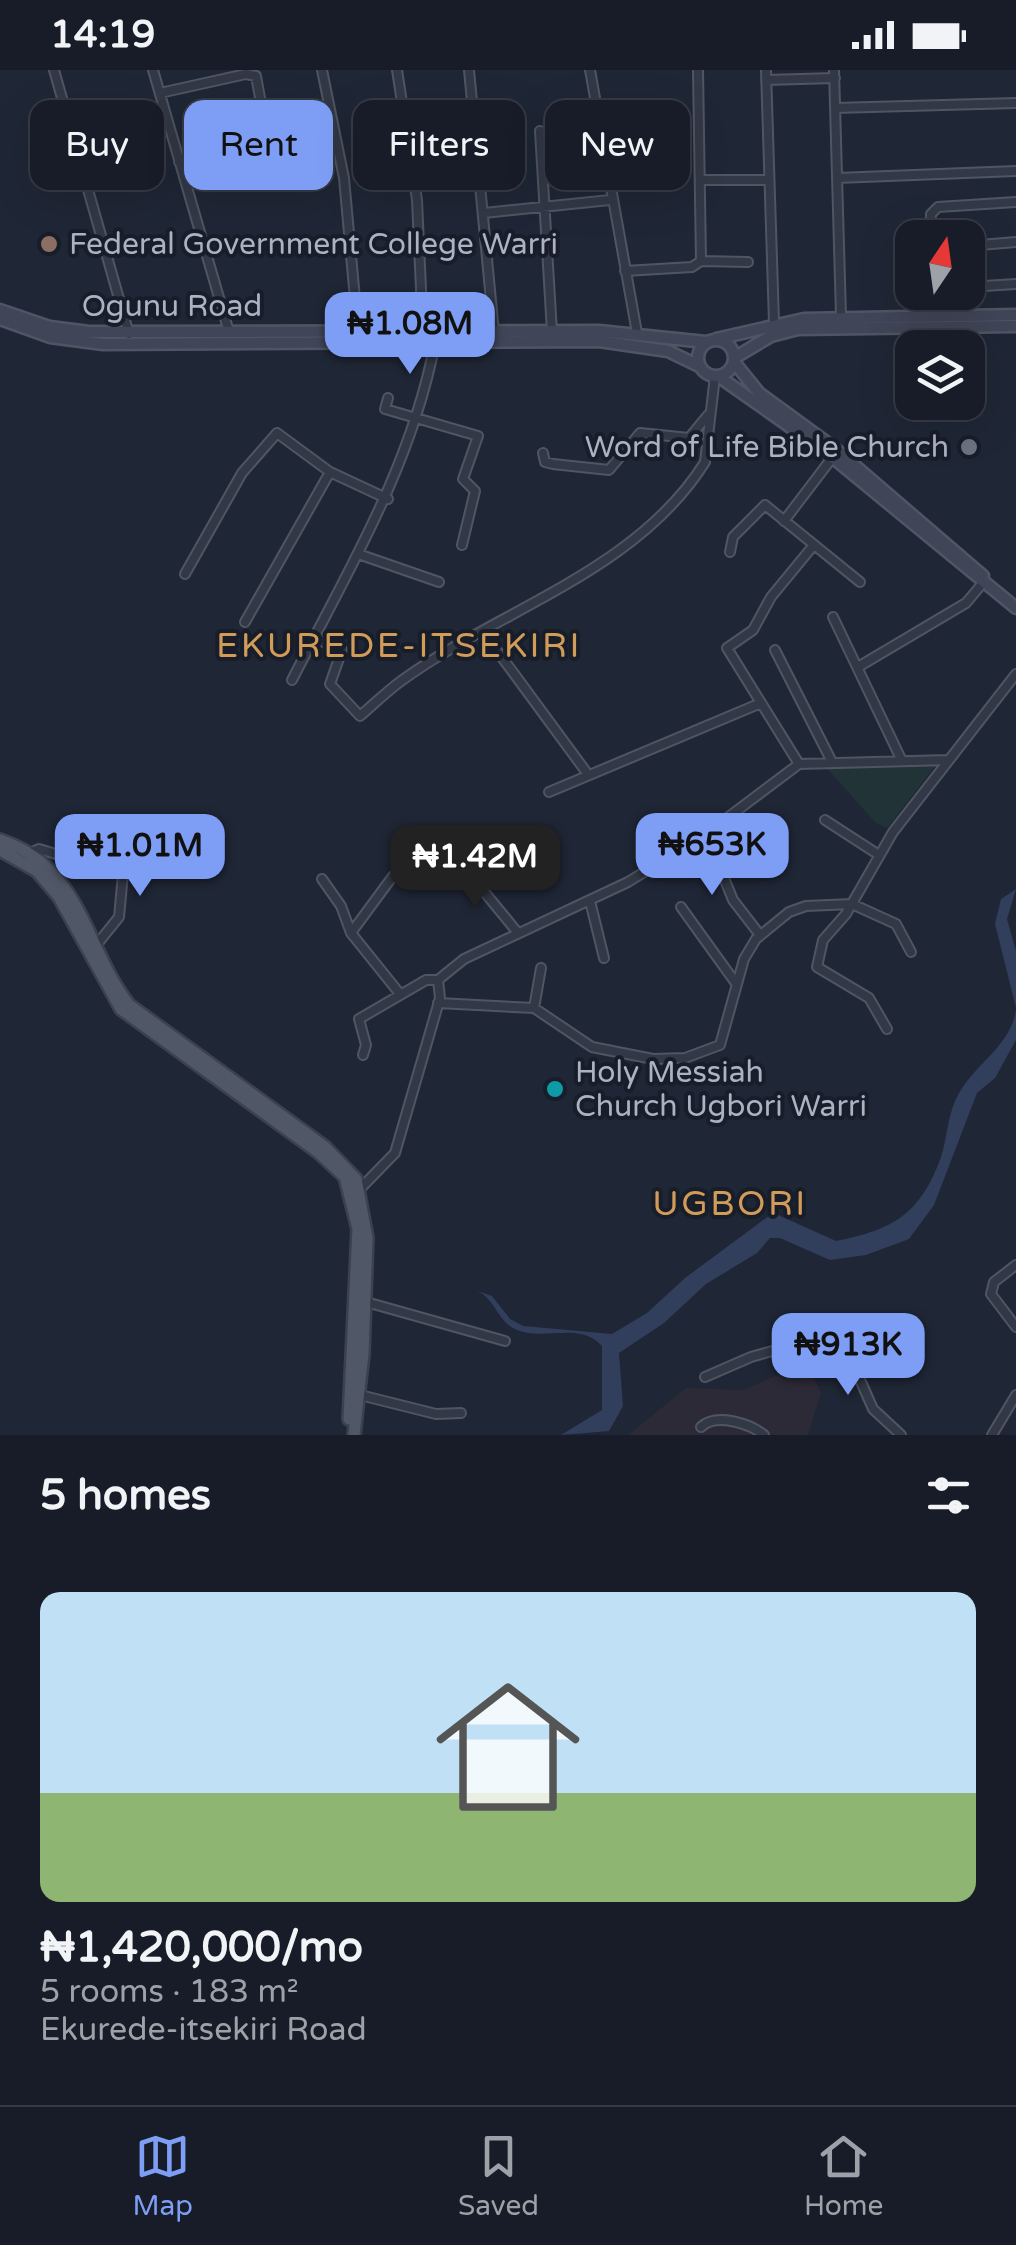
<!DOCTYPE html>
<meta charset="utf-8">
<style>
body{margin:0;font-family:"Varela Round",sans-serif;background:#242934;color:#f1f3f6;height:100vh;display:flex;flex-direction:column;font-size:38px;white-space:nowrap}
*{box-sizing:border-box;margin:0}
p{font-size:32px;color:#9ea1a8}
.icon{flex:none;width:55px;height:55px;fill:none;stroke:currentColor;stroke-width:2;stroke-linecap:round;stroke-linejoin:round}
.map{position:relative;height:1365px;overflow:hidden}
.panel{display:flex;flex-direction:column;background:#171c28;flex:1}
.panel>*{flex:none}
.guide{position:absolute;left:30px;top:30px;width:958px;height:90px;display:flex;gap:20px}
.needle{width:65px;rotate:13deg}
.controls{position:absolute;left:895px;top:150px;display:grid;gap:20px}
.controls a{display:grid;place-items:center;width:90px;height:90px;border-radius:20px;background:#171c28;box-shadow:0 10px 40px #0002,0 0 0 2px #363a45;font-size:50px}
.price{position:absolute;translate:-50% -85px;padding:0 22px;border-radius:20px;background:#7e9ef6;color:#111;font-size:32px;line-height:65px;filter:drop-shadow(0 2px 5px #0008)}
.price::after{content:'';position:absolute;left:50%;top:60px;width:30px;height:22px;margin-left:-15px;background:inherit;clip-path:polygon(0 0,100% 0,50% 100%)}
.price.on{background:#222;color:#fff}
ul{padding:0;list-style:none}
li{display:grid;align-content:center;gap:20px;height:530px;padding:0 40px}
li+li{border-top:2px solid #363a45}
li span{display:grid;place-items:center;height:310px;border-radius:20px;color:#555}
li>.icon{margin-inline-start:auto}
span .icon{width:180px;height:180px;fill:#fffc;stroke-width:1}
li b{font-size:42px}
h2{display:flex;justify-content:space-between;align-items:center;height:120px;padding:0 40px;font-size:42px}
.pill{padding:0 35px;border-radius:20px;background:#171c28;box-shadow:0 10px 40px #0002,0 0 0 2px #363a45;font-size:35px;line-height:90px}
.pill.on{background:#7e9ef6;color:#111}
.status{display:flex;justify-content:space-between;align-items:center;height:70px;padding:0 50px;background:#171c28;direction:ltr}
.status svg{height:28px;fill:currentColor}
.dock{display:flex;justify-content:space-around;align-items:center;height:140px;border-top:2px solid #363a45;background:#171c28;font-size:28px;color:#9ea1a8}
.dock a{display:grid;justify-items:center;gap:5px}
.dock .on{color:#7e9ef6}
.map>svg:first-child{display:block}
</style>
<div class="status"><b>14:19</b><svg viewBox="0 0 49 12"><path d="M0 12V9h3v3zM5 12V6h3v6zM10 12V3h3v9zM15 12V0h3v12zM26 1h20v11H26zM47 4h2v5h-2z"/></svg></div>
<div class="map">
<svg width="1016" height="1365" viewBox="0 0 1016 1365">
<rect width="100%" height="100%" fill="#1f2635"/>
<path fill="#2d2a37" d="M807 1292 821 1323 808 1365H628L686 1318 744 1320Z"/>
<path fill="#223337" d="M939 691 887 758 875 752 825 696Z"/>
<path fill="#323f5c" d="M1016 819 1007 849 1016 881V938L995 854 1001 829Z
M1016 940V970L995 1008 977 1023 934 1135 909 1169 866 1185 830 1190 780 1168H770L757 1183 706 1214 664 1253 619 1283 623 1336 609 1361 561 1365 602 1340V1276C580 1251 544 1271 517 1260 497 1252 496 1229 477 1221L492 1226 510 1249 523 1256 612 1264 647 1243 685 1208 770 1145H778L836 1171C892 1160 919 1145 940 1090 947 1070 947 1048 956 1029 972 995 1010 978 1016 940Z"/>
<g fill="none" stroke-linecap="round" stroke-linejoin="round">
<g stroke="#505564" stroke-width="12">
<path id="minor" d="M54 0 129 264
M153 0 229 262
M322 0 344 108 358 262
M397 0 417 130 423 264
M469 0 494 262
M590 0 637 263
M766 0 774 253
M834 0 841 246
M766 10 835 8
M160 23 246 4 256 6 276 115
M835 38 1016 33
M540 61 552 262
M179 92 256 81
M837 108 1016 101
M701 110H769
M484 143 610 130
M930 168 931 144 938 137 1016 132
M968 176 1016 172
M701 191 748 192
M625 201 692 197 701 191 698 0
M968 217 1016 214
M930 222V247
M388 328 385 339 478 366 463 409 475 421 462 475
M543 383 545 392 553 394 609 400 640 363 689 368 708 345
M784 451 832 388
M730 482 733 467 765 435 860 512
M361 485 439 512
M185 504 242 403 277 363 330 402 388 429
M833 547 902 691
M245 552 330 402
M484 563 587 703
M314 568 342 580 330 614 360 646C373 635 386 622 401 611 500 539 637 501 705 392L715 306
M775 580 832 692
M858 597 966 533 982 514
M292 610C349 499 411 397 435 273
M799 694 727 578 753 560 771 527 813 476
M549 722 761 633
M825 750 879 785
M706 764 733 830 760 865
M30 783 39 779 123 804 119 847 98 873
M463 796 518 863
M108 798 117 759
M322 809 341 836 351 863 400 924
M590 831 604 888
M681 837 735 912
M351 863 393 806
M438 910 464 889 628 812 706 764 799 694 949 690
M438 933 534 938 592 977 653 989 685 988 720 975 744 889 756 869 789 842 806 836 852 834 896 854 911 882
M534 938 541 898
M887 959 869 928 817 897 823 870 846 844 893 762 1016 604
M363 985 366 975 359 949 426 910H438
M357 1122 395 1083 440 928 438 910
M1016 1195 994 1212 991 1224 1016 1257
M366 1232 505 1271
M705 1307 751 1287 839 1262 873 1339 901 1365
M360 1325 436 1344 461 1343
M701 1357C716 1343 749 1353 764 1365
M992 1365 1016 1325"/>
</g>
<g stroke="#505564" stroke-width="15">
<path id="secondary" d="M0 240 50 257 89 262 599 261 706 272
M0 249 50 267 103 274 599 271 668 281 699 296
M716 269 804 249 1016 245
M698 288a18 18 0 1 1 36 0a18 18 0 1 1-36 0Z
M734 288 771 266 798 259 1016 256
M734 292 759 323 833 377 983 506
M718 306 826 382 1016 538"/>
</g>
<g stroke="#3c414f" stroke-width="16">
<path id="primary" d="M0 770C82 797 84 877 129 935L325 1077 356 1109 367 1168 363 1284 354 1365
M0 780 37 801 59 827 121 939 318 1082 345 1107 358 1159 349 1349"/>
</g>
<use href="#minor" stroke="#323845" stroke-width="8"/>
<use href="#secondary" stroke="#404658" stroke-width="10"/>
<use href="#primary" stroke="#505766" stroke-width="11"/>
</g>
<circle fill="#8d6e63" stroke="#181d2a" stroke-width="4" cx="49" cy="174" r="10"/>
<circle fill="#6b7280" stroke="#181d2a" stroke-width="4" cx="969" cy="377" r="10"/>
<circle fill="#0f9aa8" stroke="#181d2a" stroke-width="4" cx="555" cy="1019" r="10"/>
<g text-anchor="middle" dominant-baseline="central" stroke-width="8" stroke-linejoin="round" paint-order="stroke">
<g font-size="30" fill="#acb2c3" stroke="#181d2a" text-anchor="start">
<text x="69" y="174">Federal Government College Warri</text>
<text x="949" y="377" text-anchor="end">Word of Life Bible Church</text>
<text x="575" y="1002">Holy Messiah<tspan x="575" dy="34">Church Ugbori Warri</tspan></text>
</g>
<g font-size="30" fill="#acb2c3" stroke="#181d2a">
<text x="172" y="236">Ogunu Road</text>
</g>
<g font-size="35" letter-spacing="2.5" fill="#d19b59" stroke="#181d2a">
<text x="399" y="576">EKUREDE-ITSEKIRI</text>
<text x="730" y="1134">UGBORI</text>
</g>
</g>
</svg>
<div class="controls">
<a><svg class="needle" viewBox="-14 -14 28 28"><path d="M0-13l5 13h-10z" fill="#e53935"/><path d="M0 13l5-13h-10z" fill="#9ea1a8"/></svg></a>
<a><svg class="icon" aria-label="layers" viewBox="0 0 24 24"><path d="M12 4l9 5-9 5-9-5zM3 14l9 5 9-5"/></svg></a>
</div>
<b class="price" style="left:410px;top:307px">₦1.08M</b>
<b class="price" style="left:712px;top:828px">₦653K</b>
<b class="price" style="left:140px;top:829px">₦1.01M</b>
<b class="price on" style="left:475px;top:840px">₦1.42M</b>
<b class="price" style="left:848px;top:1328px">₦913K</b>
<div class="guide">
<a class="pill">Buy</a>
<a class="pill on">Rent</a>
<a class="pill">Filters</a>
<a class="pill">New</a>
</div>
</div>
<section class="panel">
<h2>5 homes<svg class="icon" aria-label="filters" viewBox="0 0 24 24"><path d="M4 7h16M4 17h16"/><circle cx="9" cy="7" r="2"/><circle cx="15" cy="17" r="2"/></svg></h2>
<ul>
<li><span style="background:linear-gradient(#bfe0f5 65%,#8fb573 0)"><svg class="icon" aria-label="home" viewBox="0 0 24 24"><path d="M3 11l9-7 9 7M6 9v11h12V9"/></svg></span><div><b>₦1,420,000/mo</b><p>5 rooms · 183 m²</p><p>Ekurede-itsekiri Road</p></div></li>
</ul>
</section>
<nav class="dock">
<a class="on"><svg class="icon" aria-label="map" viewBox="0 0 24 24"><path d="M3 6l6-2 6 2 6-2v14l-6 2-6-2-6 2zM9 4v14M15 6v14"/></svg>Map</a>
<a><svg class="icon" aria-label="saved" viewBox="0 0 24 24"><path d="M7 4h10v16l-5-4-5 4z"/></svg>Saved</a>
<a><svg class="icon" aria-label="home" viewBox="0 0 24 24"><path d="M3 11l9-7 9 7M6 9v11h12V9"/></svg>Home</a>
</nav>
